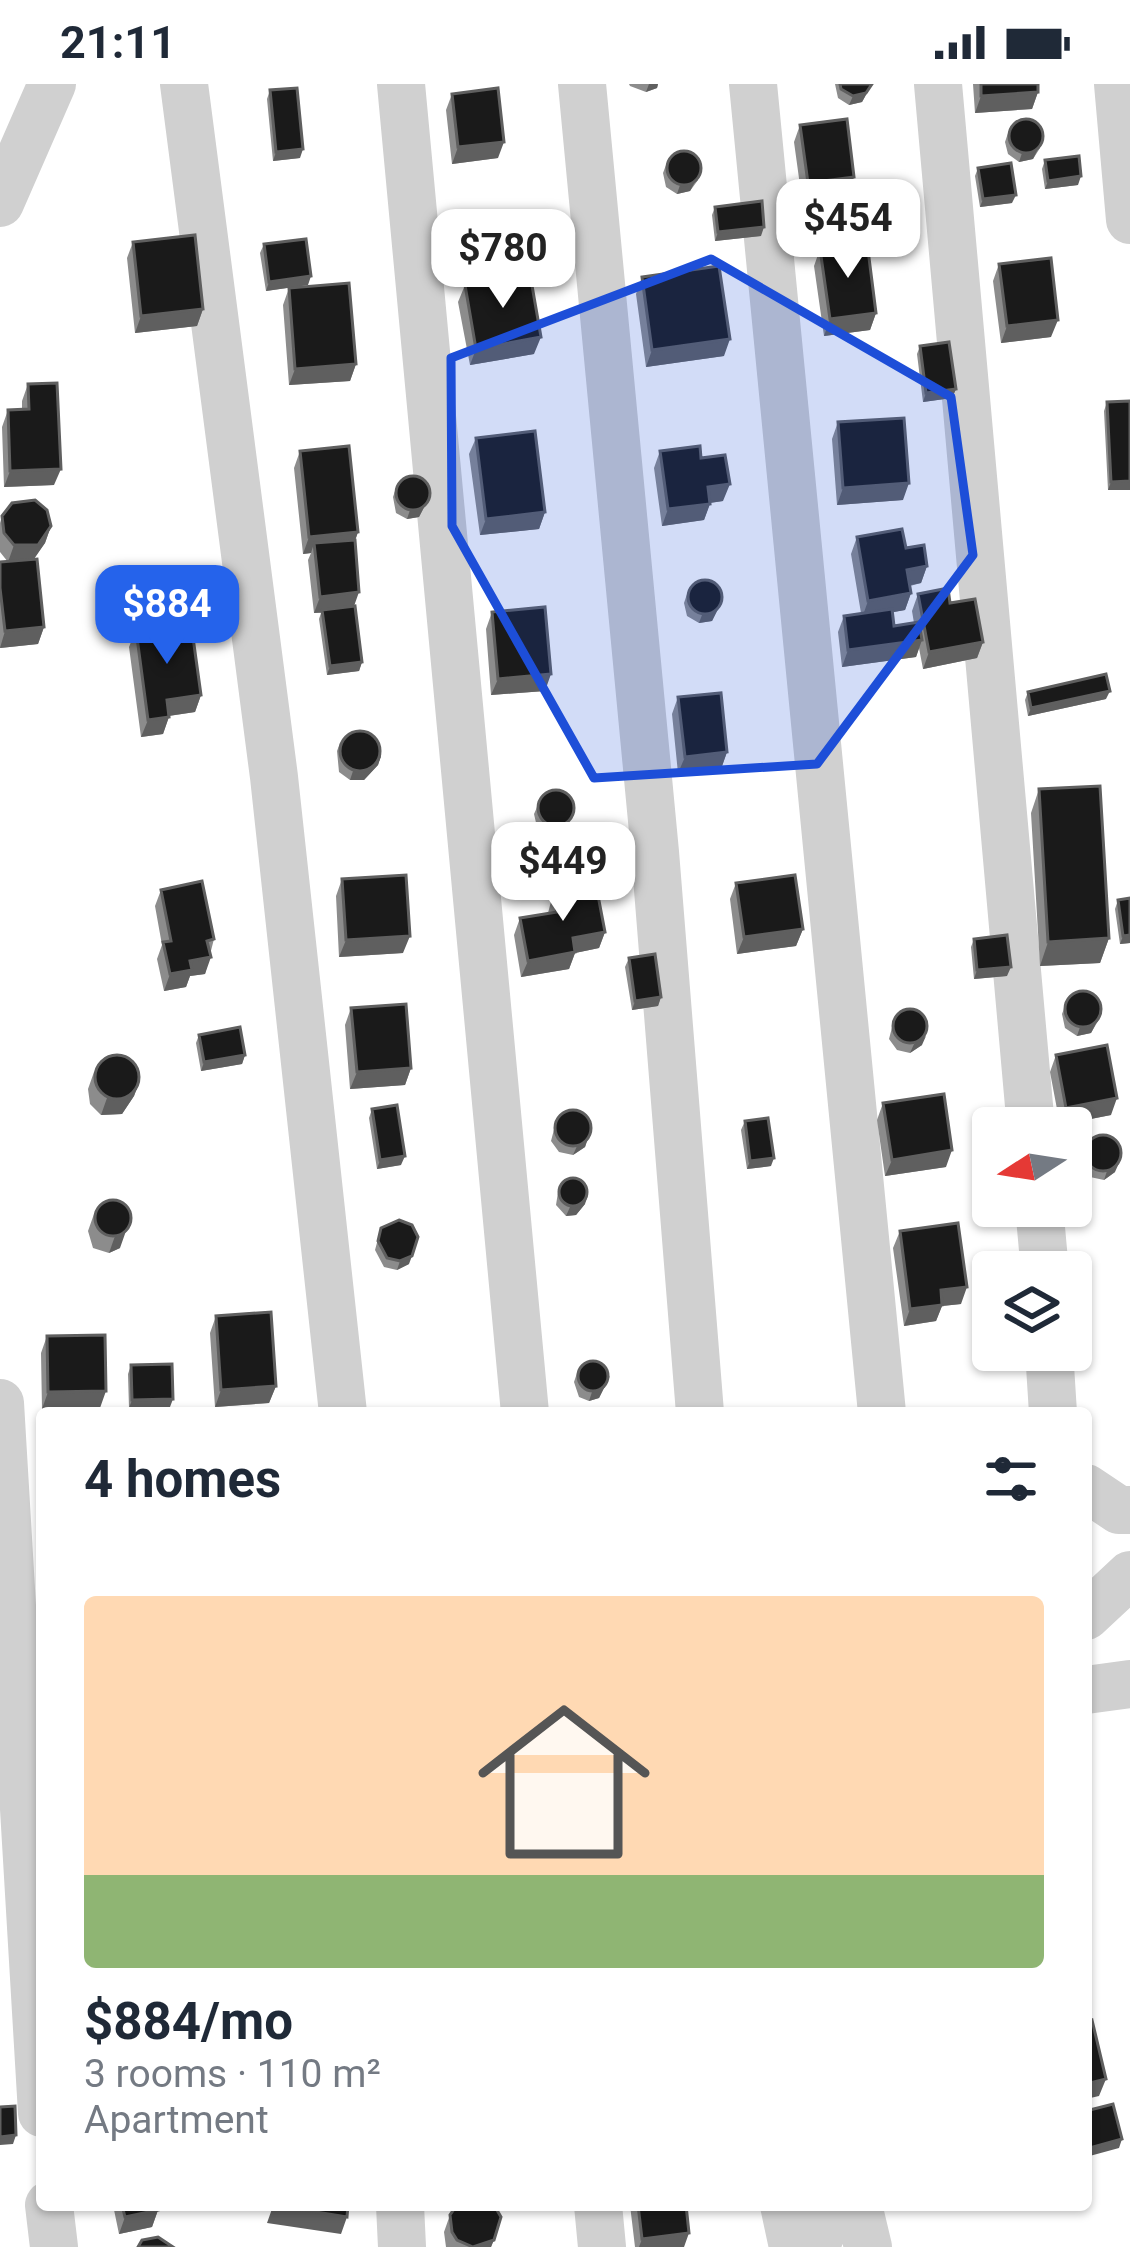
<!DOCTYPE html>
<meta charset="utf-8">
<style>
body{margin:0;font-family:Roboto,sans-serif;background:#f2f2f3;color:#1f2937;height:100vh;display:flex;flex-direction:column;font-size:45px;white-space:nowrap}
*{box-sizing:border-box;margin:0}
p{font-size:39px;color:#747a83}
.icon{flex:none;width:66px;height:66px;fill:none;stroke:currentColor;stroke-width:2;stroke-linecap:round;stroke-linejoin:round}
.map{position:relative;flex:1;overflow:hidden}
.sheet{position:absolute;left:36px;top:1323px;width:1056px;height:804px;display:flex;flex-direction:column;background:#fff;border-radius:12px;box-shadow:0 3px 9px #0004}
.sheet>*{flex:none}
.needle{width:78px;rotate:258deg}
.buttons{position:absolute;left:972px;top:1023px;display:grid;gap:24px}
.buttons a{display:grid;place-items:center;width:120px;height:120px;border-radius:12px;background:#fff;box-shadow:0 3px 9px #0004;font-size:60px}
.price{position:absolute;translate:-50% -102px;padding:0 27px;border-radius:24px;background:#fff;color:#222;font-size:39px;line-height:78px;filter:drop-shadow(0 3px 6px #0008)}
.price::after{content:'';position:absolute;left:50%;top:72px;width:36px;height:27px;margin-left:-18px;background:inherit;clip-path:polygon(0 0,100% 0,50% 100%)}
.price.on{background:#2563eb;color:#fff}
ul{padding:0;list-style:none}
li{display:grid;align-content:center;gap:24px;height:636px;padding:0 48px}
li+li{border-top:3px solid #e0e1e3}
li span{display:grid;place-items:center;height:372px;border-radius:12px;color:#555}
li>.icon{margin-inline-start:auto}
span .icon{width:216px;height:216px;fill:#fffc;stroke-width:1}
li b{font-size:51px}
h2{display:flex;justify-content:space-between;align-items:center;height:144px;padding:0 48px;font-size:51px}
.status{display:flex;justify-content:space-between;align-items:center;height:84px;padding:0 60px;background:#fff;direction:ltr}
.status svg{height:33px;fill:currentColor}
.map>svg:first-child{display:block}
</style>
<div class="status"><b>21:11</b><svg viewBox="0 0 49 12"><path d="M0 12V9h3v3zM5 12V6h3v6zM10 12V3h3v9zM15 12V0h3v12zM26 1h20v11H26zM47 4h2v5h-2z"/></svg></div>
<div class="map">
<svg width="1130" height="2163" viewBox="0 0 1130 2163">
<rect width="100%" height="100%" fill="#fff"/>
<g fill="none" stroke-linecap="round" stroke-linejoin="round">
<path stroke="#d0d0d0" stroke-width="48" d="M184 0 274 693 343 1329
M401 0 525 1329
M582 0 655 768 700 1329
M753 0 882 1329
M938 0 1031 1044
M1118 0 1130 136
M0 119 52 0
M1039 1122 1045 1188
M1049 1266 1053 1329
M0 1319 42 2029
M1086 1404 1119 1426H1130
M1086 1532 1130 1491
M1086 1606 1130 1600
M49 2121 54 2163
M400 2121 402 2163
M598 2121 602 2163
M784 2121 793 2163
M858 2121 868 2163
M816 2163 831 2121"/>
</g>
<path fill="#8c8c8c" d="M629 0H658L657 4 646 8 630 2Z
M835 0H872L862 18 849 21 838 14Z
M973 0H1038V8L1032 25 975 29Z
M270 6 300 74 273 77 267 15Z
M452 10 498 74 452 80 446 26Z
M800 41 848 110 802 116 794 58Z
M1008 49 1040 64 1033 75 1019 78 1008 70 1005 58Z
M1045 76 1078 101 1045 105 1042 85Z
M666 81 698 96 690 107 677 110 666 103 663 89Z
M978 84 1012 119 980 123 975 92Z
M715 123 761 152 715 157 712 131Z
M133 158 203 225 197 242 135 249 127 174Z
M264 160 308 201 266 207 260 169Z
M820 165 876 229 870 246 824 252 814 182Z
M999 180 1051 253 1001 259 993 197Z
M642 193 724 272 646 283 636 210Z
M465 201 534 270 470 281 458 218Z
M289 204 356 280 350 297 289 301 283 221Z
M920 262 956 305 952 314 923 318 917 270Z
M28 300 54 401 4 403 2 343 8 326 22 325V317Z
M1130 317V406H1108L1104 327 1107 318Z
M838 338 903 416 837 421 832 355Z
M476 354 545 428 539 445 480 451 469 370Z
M300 367 358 448 355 457 354 522 362 578 359 587 327 591 319 535 321 529H314L308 476 311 469 303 470 294 384Z
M660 367 701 374 723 417 710 419 704 436 662 442 654 384Z
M396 404 431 410 419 433 407 435 396 429 393 413Z
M2 432 51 442 45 459 33 475 44 543 38 560 0 564V478H8L0 468V439Z
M857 453 906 464 927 482 921 499 910 502 911 509 905 526 893 528 894 542 914 539 912 527 918 510 950 519 983 558 977 574 923 585 919 564 916 573 842 583 838 548 844 532 861 529 851 470Z
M687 510 722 517 712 537 699 539 687 532 684 519Z
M492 528 545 607 491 611 486 545Z
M136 546 201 611 195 628 169 632 163 650 141 653 129 563Z
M1028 608 1106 615 1028 632 1025 616Z
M678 613 727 668 721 685 678 689 672 630Z
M340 659 381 672 378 681 364 696H350L339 688 337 667Z
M1039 705 1109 854 1100 879 1040 882 1031 729Z
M538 721 574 728 563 748 550 751 537 743 534 730Z
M535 782 568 797 561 808 605 848 599 864 575 869 569 885 521 893 514 851 520 834 548 829 553 810 547 812 535 804 532 790Z
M342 795 403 869 339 873 336 812Z
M736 799 803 845 796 862 737 870 730 815Z
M161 806 214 855 205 890 190 892 186 903 164 907 157 875 162 861 155 822Z
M1130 814V859L1120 860 1115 825 1118 816Z
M974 855 1007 892 974 895 971 863Z
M629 874 661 913 658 922 632 926 625 883Z
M1065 922 1098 937 1091 949 1077 952 1065 944 1062 930Z
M351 924 411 984 405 1001 350 1005 345 941Z
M895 932 922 961 910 969 897 966 889 955Z
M199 951 245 971 242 980 201 987 196 959Z
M1056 971 1111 1031 1060 1041 1050 988Z
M94 988 140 996 134 1012 122 1030 101 1031 90 1020 88 1005Z
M883 1019 946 1083 885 1092 877 1036Z
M372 1025 401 1081 377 1085 369 1034Z
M557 1034 588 1054 585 1063 573 1071 559 1068 551 1057Z
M745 1037 771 1082 747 1085 741 1046Z
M1087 1059 1115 1088 1104 1096 1090 1093 1082 1081Z
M559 1102 585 1120 576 1131 566 1132 556 1121Z
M112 1115 120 1164 109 1169 93 1164 88 1147 94 1130Z
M381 1144 409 1180 397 1186 384 1183 375 1166Z
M900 1147 961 1220 942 1222 936 1237 904 1242 893 1164Z
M216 1232 276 1302 269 1319 215 1323 210 1249Z
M47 1252 100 1324 42 1325 41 1269Z
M131 1281 170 1323 129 1324 128 1290Z
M577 1289 606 1300 599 1314 589 1317 579 1313 574 1298Z
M113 2121H157L158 2126 152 2143 119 2150Z
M630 2121H686L684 2163H635Z
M450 2131 501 2133 491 2163H446L444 2148Z"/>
<path fill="#5f5f5f" d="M649 0H658L657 4 646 8Z
M872 0 862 18 849 21 853 12Z
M1038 8 1032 25 975 29 981 12Z
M1043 55 1033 75 1019 78 1022 69Z
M504 58 498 74 452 80 458 63Z
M303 65 300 74 273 77 276 68Z
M701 87 690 107 677 110 680 101Z
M1081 92 1078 101 1045 105 1048 97Z
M854 93 848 110 802 116 808 99Z
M1016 111 1012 119 980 123 983 115Z
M764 143 761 152 715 157 718 148Z
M311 192 308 201 266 207 269 198Z
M203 225 197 242 135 249 141 232Z
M876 229 870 246 824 252 830 235Z
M1058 236 1051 253 1001 259 1007 242Z
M541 253 534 270 470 281 476 265Z
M730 255 724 272 646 283 652 266Z
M356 280 350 297 289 301 295 285Z
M956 305 952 314 923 318 926 309Z
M61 385 54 401 4 403 10 387Z
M1130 397V406H1108L1111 398Z
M909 399 903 416 837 421 843 404Z
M730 400 723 417 702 420 708 403Z
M431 410 419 433 407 435 410 426Z
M710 420 704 436 662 442 668 425Z
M545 428 539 445 480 451 486 435Z
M51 442 45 459 32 478H8L14 461Z
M358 448 352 465 314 459 311 469 303 470 309 453Z
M927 482 921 499 901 503 907 486Z
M359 508 353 525 314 529 320 513Z
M911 509 905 526 862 534 868 517Z
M722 517 712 537 699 539 702 531Z
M44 543 38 560 0 564 5 547Z
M922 556 916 573 842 583 848 566Z
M983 558 977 574 923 585 929 568Z
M362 578 359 587 327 591 330 582Z
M551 590 545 607 491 611 498 595Z
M1110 607 1106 615 1028 632 1031 624Z
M201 611 195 628 161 633 167 616Z
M169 633 163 650 141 653 148 636Z
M727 668 721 685 678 689 685 673Z
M381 672 378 681 364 696H350L353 687Z
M574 728 563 748 550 751 553 743Z
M571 788 560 809 547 812 550 803Z
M803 845 796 862 737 870 744 853Z
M605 848 599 864 575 869 569 885 521 893 528 877 573 854Z
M1130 851V859L1120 860 1123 852Z
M410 852 403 869 339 873 346 856Z
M1109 854 1100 879 1040 882 1048 858Z
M211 873 205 890 190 892 186 903 164 907 170 890 190 877Z
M1011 883 1007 892 974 895 977 886Z
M661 913 658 922 632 926 635 917Z
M1102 928 1091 949 1077 952 1080 943Z
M926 952 922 961 910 969 914 960Z
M245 971 242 980 201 987 204 978Z
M411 984 405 1001 350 1005 357 988Z
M140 996 134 1012 122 1030 101 1031 107 1014Z
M1117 1014 1111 1031 1060 1041 1066 1024Z
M588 1054 585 1063 573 1071 577 1062Z
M952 1066 946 1083 885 1092 892 1076Z
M405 1072 401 1081 377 1085 380 1076Z
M774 1074 771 1082 747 1085 750 1077Z
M1119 1079 1115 1088 1104 1096 1107 1087Z
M588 1111 585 1120 576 1131 566 1132 570 1123Z
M126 1147 120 1164 109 1169 115 1152Z
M412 1172 409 1180 397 1186 400 1177Z
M967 1203 961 1220 942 1222 936 1237 904 1242 910 1225 941 1206Z
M610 1292 599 1314 589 1317 592 1308Z
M276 1302 269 1319 215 1323 221 1306Z
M106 1307 100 1324 42 1325 48 1308Z
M173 1315 170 1323 129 1324 132 1316Z
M1106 1995 1099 2012 1086 2015V2000Z
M16 2051 13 2060 0 2061V2053Z
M1122 2055 1119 2064 1086 2073V2065Z
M273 2122 347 2133 341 2150 267 2139Z
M158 2126 152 2143 119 2150 125 2133Z
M689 2149 684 2163H639L642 2155Z
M494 2156 491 2163H473Z"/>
<path fill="#1a1a1a" stroke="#5f5f5f" stroke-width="3" d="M840 0H872L866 9 853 12 841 5Z
M981 0H1038V8L981 12Z
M297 4 303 65 276 68 270 6Z
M498 4 504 58 458 63 452 10Z
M847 35 854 93 808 99 800 41Z
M1009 52a17 17 0 1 1 34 0a17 17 0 1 1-34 0Z
M667 84a17 17 0 1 1 34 0a17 17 0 1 1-34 0Z
M1079 72 1081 92 1048 97 1045 76Z
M1011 79 1016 111 983 115 978 84Z
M762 117 764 143 718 148 715 123Z
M195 151 203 225 141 232 133 158Z
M306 155 311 192 269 198 264 160Z
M867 158 876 229 830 235 820 165Z
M1051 174 1058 236 1007 242 999 180Z
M719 182 730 255 652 266 642 193Z
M530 190 541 253 476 265 465 201Z
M349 199 356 280 295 285 289 204Z
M949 258 956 305 926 309 920 262Z
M57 299 61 385 10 387 8 326 29 325 28 300Z
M1130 317V397L1111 398 1107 318Z
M904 334 909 399 843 404 838 338Z
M535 347 545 428 486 435 476 354Z
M349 362 358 448 309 453 300 367Z
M700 362 701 374 725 371 730 400 708 403 710 420 668 425 660 367Z
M396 409a17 17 0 1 1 34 0a17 17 0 1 1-34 0Z
M35 416 47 426 51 442 38 461H14L4 449 2 432 12 419Z
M902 445 906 464 924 461 927 482 907 486 911 509 868 517 857 453Z
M355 456 359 508 320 513 314 459Z
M37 475 44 543 5 547 0 504V478Z
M688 513a17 17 0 1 1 34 0a17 17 0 1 1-34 0Z
M948 504 950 519 975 515 983 558 929 568 918 510Z
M355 522 362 578 330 582 322 526Z
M545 523 551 590 498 595 492 528Z
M892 525 894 542 919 538 922 556 848 566 844 532Z
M191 539 201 611 167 616 169 633 148 636 136 546Z
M1106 590 1110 607 1031 624 1028 608Z
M721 609 727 668 685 673 678 613Z
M340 667a20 20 0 1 1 40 0a20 20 0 1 1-40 0Z
M1100 702 1109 854 1048 858 1039 705Z
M538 724a18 18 0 1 1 36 0a18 18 0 1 1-36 0Z
M536 785a17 17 0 1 1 34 0a17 17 0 1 1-34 0Z
M406 791 410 852 346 856 342 795Z
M795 791 803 845 744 853 736 799Z
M202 797 214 855 207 857 211 873 190 877 192 886 170 890 163 858 171 857 161 806Z
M596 801 605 848 573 854 575 868 528 877 520 834 557 828 554 809Z
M1130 814V851L1123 852 1118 816Z
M1007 851 1011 883 977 886 974 855Z
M655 870 661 913 635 917 629 874Z
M1065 925a18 18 0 1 1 36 0a18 18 0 1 1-36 0Z
M406 920 411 984 357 988 351 924Z
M893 942a17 17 0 1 1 34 0a17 17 0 1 1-34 0Z
M240 943 245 971 204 978 199 951Z
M1107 961 1117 1014 1066 1024 1056 971Z
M95 993a22 22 0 1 1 44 0a22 22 0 1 1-44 0Z
M944 1010 952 1066 892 1076 883 1019Z
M397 1021 405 1072 380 1076 372 1025Z
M555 1044a18 18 0 1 1 36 0a18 18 0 1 1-36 0Z
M768 1034 774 1074 750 1077 745 1037Z
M1085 1069a18 18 0 1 1 36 0a18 18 0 1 1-36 0Z
M559 1108a14 14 0 1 1 28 0a14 14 0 1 1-28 0Z
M95 1134a18 18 0 1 1 36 0a18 18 0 1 1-36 0Z
M399 1136 412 1141 418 1153 412 1172 400 1177 387 1174 378 1157 381 1144Z
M958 1139 967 1203 941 1206 942 1221 910 1225 900 1147Z
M271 1228 276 1302 221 1306 216 1232Z
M105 1251 106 1307 48 1308 47 1252Z
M578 1292a15 15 0 1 1 30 0a15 15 0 1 1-30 0Z
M172 1280 173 1315 132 1316 131 1281Z
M1092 1936 1106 1995 1086 2000V1938Z
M1113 2020 1122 2055 1086 2065V2027Z
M15 2022 16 2051 0 2053V2023Z
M122 2121H157L158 2126 125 2133Z
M273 2121H348L347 2133Z
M457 2121H494L501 2133 494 2156 473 2163 457 2156 452 2148 450 2131Z
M638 2121H686L689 2149 642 2155Z
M158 2153 173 2163H138L142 2156Z"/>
<path fill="#1d4ed8" fill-opacity="0.2" stroke="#1d4ed8" stroke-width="9" stroke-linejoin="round" d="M711 175 951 313 973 471 817 680 594 694 452 442 451 274Z"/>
</svg>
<div class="buttons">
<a><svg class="needle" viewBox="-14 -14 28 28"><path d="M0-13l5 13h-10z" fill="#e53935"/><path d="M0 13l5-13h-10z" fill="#747a83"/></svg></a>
<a><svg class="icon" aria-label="layers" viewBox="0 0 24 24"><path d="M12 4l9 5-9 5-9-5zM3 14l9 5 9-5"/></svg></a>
</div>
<b class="price" style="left:848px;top:197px">$454</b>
<b class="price" style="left:503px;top:227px">$780</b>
<b class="price on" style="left:167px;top:583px">$884</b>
<b class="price" style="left:563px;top:840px">$449</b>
<section class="sheet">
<h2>4 homes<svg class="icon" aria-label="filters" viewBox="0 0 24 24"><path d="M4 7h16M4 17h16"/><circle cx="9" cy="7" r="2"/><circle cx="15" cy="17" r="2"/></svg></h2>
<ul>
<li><span style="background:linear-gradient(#ffd9b3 75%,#8fb573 0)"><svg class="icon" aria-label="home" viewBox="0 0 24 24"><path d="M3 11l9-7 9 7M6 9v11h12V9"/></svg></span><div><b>$884/mo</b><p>3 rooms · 110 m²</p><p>Apartment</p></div></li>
</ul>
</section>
</div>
